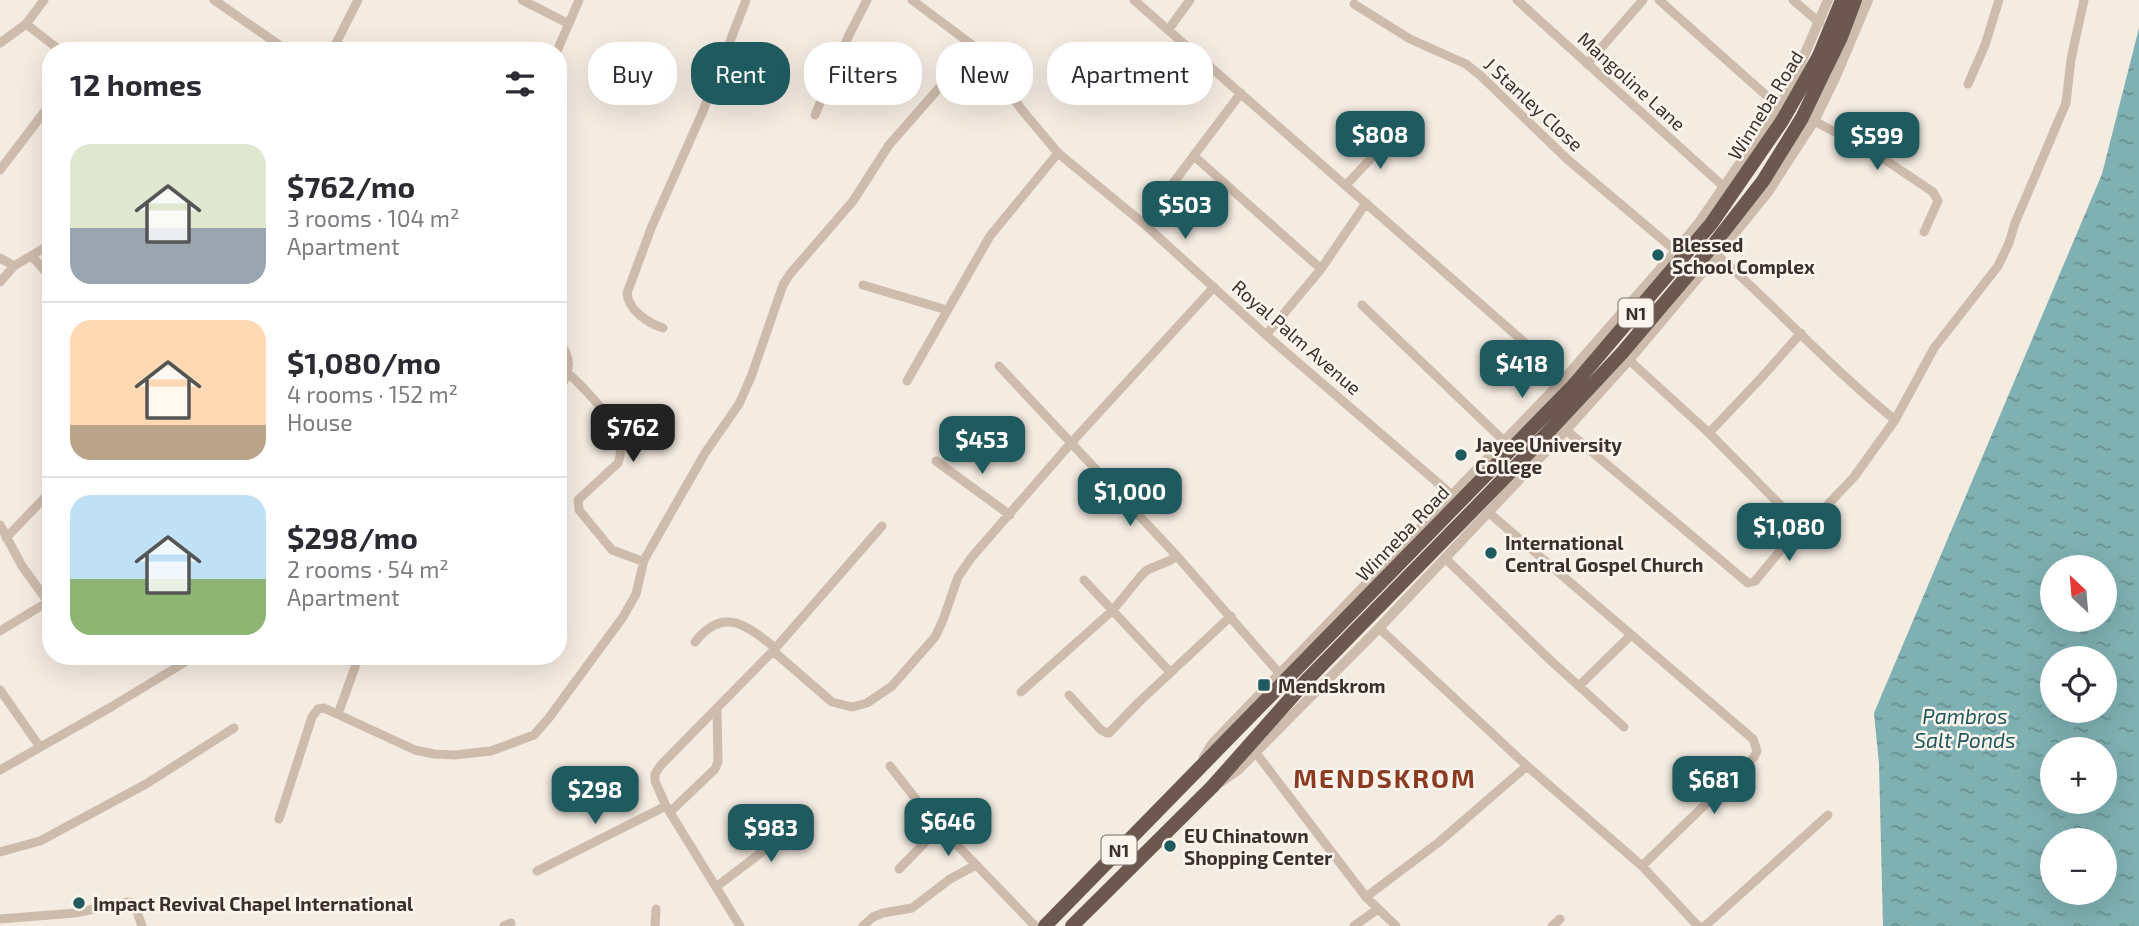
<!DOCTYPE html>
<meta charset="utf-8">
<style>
body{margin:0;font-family:"Exo 2",sans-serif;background:#f7f7f7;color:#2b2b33;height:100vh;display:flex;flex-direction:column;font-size:26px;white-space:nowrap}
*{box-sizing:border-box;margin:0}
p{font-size:23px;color:#7c7c81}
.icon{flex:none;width:38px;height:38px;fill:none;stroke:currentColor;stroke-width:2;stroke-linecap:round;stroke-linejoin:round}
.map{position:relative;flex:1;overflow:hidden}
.panel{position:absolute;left:42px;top:42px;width:525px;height:623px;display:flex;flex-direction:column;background:#fff;border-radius:28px;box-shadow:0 7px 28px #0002}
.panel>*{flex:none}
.hud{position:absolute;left:588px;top:42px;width:665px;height:63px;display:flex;gap:14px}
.needle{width:46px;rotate:334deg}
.controls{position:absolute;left:2040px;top:555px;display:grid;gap:14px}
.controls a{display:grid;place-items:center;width:77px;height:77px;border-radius:50%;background:#fff;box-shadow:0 7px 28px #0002;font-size:35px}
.price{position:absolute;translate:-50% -60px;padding:0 16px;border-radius:14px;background:#1f5a5e;color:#fff;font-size:23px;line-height:46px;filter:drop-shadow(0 2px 4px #0008)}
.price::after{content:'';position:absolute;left:50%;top:42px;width:21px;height:16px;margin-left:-10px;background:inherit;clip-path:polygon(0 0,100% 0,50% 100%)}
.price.active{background:#222;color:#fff}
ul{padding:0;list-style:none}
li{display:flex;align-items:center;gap:21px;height:175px;padding:0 28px}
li+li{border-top:2px solid #e1e1e2}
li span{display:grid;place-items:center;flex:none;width:196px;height:140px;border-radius:21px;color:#555}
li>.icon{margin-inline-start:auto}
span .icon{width:84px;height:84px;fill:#fffc;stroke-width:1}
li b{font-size:30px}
h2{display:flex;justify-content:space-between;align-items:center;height:84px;padding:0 28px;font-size:30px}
.pill{padding:0 24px;border-radius:28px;background:#fff;box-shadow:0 7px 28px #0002;font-size:24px;line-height:63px}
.pill.active{background:#1f5a5e;color:#fff}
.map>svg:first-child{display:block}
</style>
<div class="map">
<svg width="2139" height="926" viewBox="0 0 2139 926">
<defs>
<pattern id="water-ripples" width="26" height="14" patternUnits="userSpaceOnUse" patternTransform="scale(1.75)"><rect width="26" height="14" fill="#7fb0b2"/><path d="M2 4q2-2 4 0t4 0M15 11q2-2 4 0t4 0" fill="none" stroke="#699091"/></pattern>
</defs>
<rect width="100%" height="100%" fill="#f4ebe1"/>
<path fill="url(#water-ripples)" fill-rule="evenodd" d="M2139 28V926H1883L1879 764 1874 713 2102 174ZM2053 567H2105V620H2053ZM2105 658V710H2053V658ZM2053 749H2105V802H2053ZM2053 840H2105V892H2053Z"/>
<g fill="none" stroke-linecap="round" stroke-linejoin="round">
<path stroke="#cdbbac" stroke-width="9" d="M214 0 288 51
M522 0 569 24
M912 0 975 47 1022 110 1058 153 1143 223 1266 335 1452 495
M1134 0 1565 378
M1517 0 1724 187
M1659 0 1779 107
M1793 0 1820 23
M1354 4 1410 39 1466 64 1481 76 1567 159 1676 251
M26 24 61 51
M1168 30 1190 0
M0 43 26 24 44 0
M332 51 358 0
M557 51 579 0
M1587 64 1643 0
M1968 84 1985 45 1999 0
M815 115 849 35 867 0
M1814 121 1875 153 1933 192 1938 201 1924 232
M1194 156 1321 269
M0 170 51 103
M1346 185 1392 136
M1143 223 1241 93
M1717 255C1778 309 1832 369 1895 420
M32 256 51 278
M0 258 14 266
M0 282 14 266 51 244
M863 285 947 310
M1362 305 1504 441
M663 328C648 323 628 310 627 293L652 226 703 111 746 0
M1266 335 1321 269 1366 203
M558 339C574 362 570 369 558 393
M1629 360 1709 433 1801 526
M999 366 1176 555 1279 673
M568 373C588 392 631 433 618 463L578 500 579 510 612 550 642 561 644 560
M907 381 990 236 1058 153
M1566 430 1748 583 1755 581 1801 526 1815 518 1854 477 1895 420 1934 348 1998 266 2009 243 2015 223 2066 103 2071 59 2084 0
M1709 433 1762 377 1801 333
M936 461 1010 515
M0 525 22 566 48 602
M6 538 51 491
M1445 558 1549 659 1624 727
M1084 580 1170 672
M1379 628 1527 766 1642 866 1754 757 1757 751 1753 739 1488 512
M0 631 51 600
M695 642C723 606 747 625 775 648
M773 651 832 702 852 707 867 703 892 686 935 637 943 620 958 577 971 558 1071 443 1214 287
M1579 686 1630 636
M0 690 40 747
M1021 692 1113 610 1140 577 1147 570 1171 560 1176 555
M1069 695 1101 730 1107 733H1109L1138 703 1231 616
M338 714 359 656
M1256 753 1366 897 1396 926
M890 766 930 817 1035 926
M0 770 111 707 195 656
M670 812 715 769 718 762 717 708
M279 819 312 717 318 709 324 708 415 750 434 754 455 755 491 751 534 735 548 719 623 617 636 594 644 560 705 453 739 404 751 377 783 285 790 274 853 201 889 145 975 47
M0 852 40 841 146 784 234 728
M1642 866 1698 926
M899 869 940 827
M537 871 666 806
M716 887 808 817
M1366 897 1439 842 1527 766
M0 919 75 913 128 902 134 903 142 926
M504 926 511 923
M655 926 656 909
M740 926 666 806 655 781V774L661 765 773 651 882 526
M863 926 873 917 883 913 912 908 950 879 976 865
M1354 926 1378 909
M1552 926 1560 919
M1705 926 1828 815"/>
<path stroke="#cdbbac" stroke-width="10" d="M1204 757 1212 744 1565 378 1676 251 1700 221 1779 107 1795 77 1828 0
M1221 782 1238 770 1379 628 1566 430 1629 360 1717 255 1768 192 1814 121 1836 76 1868 0"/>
<path stroke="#6c584f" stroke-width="14" d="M1045 926 1573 386 1711 224 1782 121 1802 86 1819 56 1842 0
M1072 926 1212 787 1306 681 1520 462 1622 353 1710 249 1763 181 1802 118 1841 37 1855 0"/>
</g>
<g fill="#1f5a5e" stroke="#fbf5ee" stroke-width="2.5">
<circle cx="1658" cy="255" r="7"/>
<circle cx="1461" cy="455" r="7"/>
<circle cx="1491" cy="553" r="7"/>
<rect x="1257" y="678" width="14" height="14" rx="3.5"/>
<circle cx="1170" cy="846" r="7"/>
<circle cx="79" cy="903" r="7"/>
</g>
<g text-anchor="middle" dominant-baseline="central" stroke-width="5" stroke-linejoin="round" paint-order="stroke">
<g fill="#fbf5ee" stroke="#756b66" stroke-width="2">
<rect x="1618.5" y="298.5" width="35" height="29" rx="5"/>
<rect x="1101.5" y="835.5" width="35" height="29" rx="5"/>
</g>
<g font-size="18" font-weight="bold" fill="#3b302b">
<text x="1636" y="313">N1</text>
<text x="1119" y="850">N1</text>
</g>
<g font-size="19" fill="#3b302b" stroke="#fbf5ee">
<text transform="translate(1632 81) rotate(42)">Mangoline Lane</text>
<text transform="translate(1534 104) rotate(43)">J Stanley Close</text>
<text transform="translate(1765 105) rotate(-58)">Winneba Road</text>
<text transform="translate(1297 337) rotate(41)">Royal Palm Avenue</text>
<text transform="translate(1402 533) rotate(-46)">Winneba Road</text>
</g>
<g font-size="19" font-weight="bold" fill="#3b302b" stroke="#fbf5ee" text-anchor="start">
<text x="1672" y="244">Blessed<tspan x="1672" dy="22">School Complex</tspan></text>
<text x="1475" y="444">Jayee University<tspan x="1475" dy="22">College</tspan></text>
<text x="1505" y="542">International<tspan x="1505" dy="22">Central Gospel Church</tspan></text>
<text x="1278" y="685">Mendskrom</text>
<text x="1184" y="835">EU Chinatown<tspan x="1184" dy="22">Shopping Center</tspan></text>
<text x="93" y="903">Impact Revival Chapel International</text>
</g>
<g font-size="21" font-style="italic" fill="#1f5a5e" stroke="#fbf5ee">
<text x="1965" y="715">Pambros<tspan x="1965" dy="24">Salt Ponds</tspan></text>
</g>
<g font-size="26" font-weight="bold" letter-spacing="2" fill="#8c3b22" stroke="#fbf5ee">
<text x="1385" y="777">MENDSKROM</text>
</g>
</g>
</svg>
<div class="controls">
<a><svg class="needle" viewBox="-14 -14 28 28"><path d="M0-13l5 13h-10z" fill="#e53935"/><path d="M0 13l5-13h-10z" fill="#7c7c81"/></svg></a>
<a><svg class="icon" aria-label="locate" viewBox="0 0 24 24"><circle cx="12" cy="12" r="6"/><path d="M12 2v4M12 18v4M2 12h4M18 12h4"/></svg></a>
<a>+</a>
<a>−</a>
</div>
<b class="price" style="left:1380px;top:171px">$808</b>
<b class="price" style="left:1877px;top:172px">$599</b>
<b class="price" style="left:1185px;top:241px">$503</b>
<b class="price" style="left:1522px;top:400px">$418</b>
<b class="price active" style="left:633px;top:464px">$762</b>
<b class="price" style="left:982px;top:476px">$453</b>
<b class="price" style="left:1130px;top:528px">$1,000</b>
<b class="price" style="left:1789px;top:563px">$1,080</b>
<b class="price" style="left:1714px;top:816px">$681</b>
<b class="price" style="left:595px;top:826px">$298</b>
<b class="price" style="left:948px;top:858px">$646</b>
<b class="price" style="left:771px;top:864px">$983</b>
<div class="hud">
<a class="pill">Buy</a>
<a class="pill active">Rent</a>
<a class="pill">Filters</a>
<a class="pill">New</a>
<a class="pill">Apartment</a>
</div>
<section class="panel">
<h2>12 homes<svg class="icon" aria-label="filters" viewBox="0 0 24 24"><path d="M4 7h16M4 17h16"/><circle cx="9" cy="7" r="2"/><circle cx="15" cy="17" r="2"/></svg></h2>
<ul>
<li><span style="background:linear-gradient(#dfe7d0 60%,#9aa5b1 0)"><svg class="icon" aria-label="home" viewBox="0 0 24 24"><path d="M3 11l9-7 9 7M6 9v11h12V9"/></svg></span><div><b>$762/mo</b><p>3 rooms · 104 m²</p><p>Apartment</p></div></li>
<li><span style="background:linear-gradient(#ffd9b3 75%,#b9a48a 0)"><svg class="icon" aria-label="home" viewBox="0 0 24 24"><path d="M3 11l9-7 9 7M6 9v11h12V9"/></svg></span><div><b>$1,080/mo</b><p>4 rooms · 152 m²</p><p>House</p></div></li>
<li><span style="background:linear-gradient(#bfe0f5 60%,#8fb573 0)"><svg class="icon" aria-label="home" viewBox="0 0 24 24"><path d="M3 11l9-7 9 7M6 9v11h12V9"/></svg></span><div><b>$298/mo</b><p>2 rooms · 54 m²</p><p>Apartment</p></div></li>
</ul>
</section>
</div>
